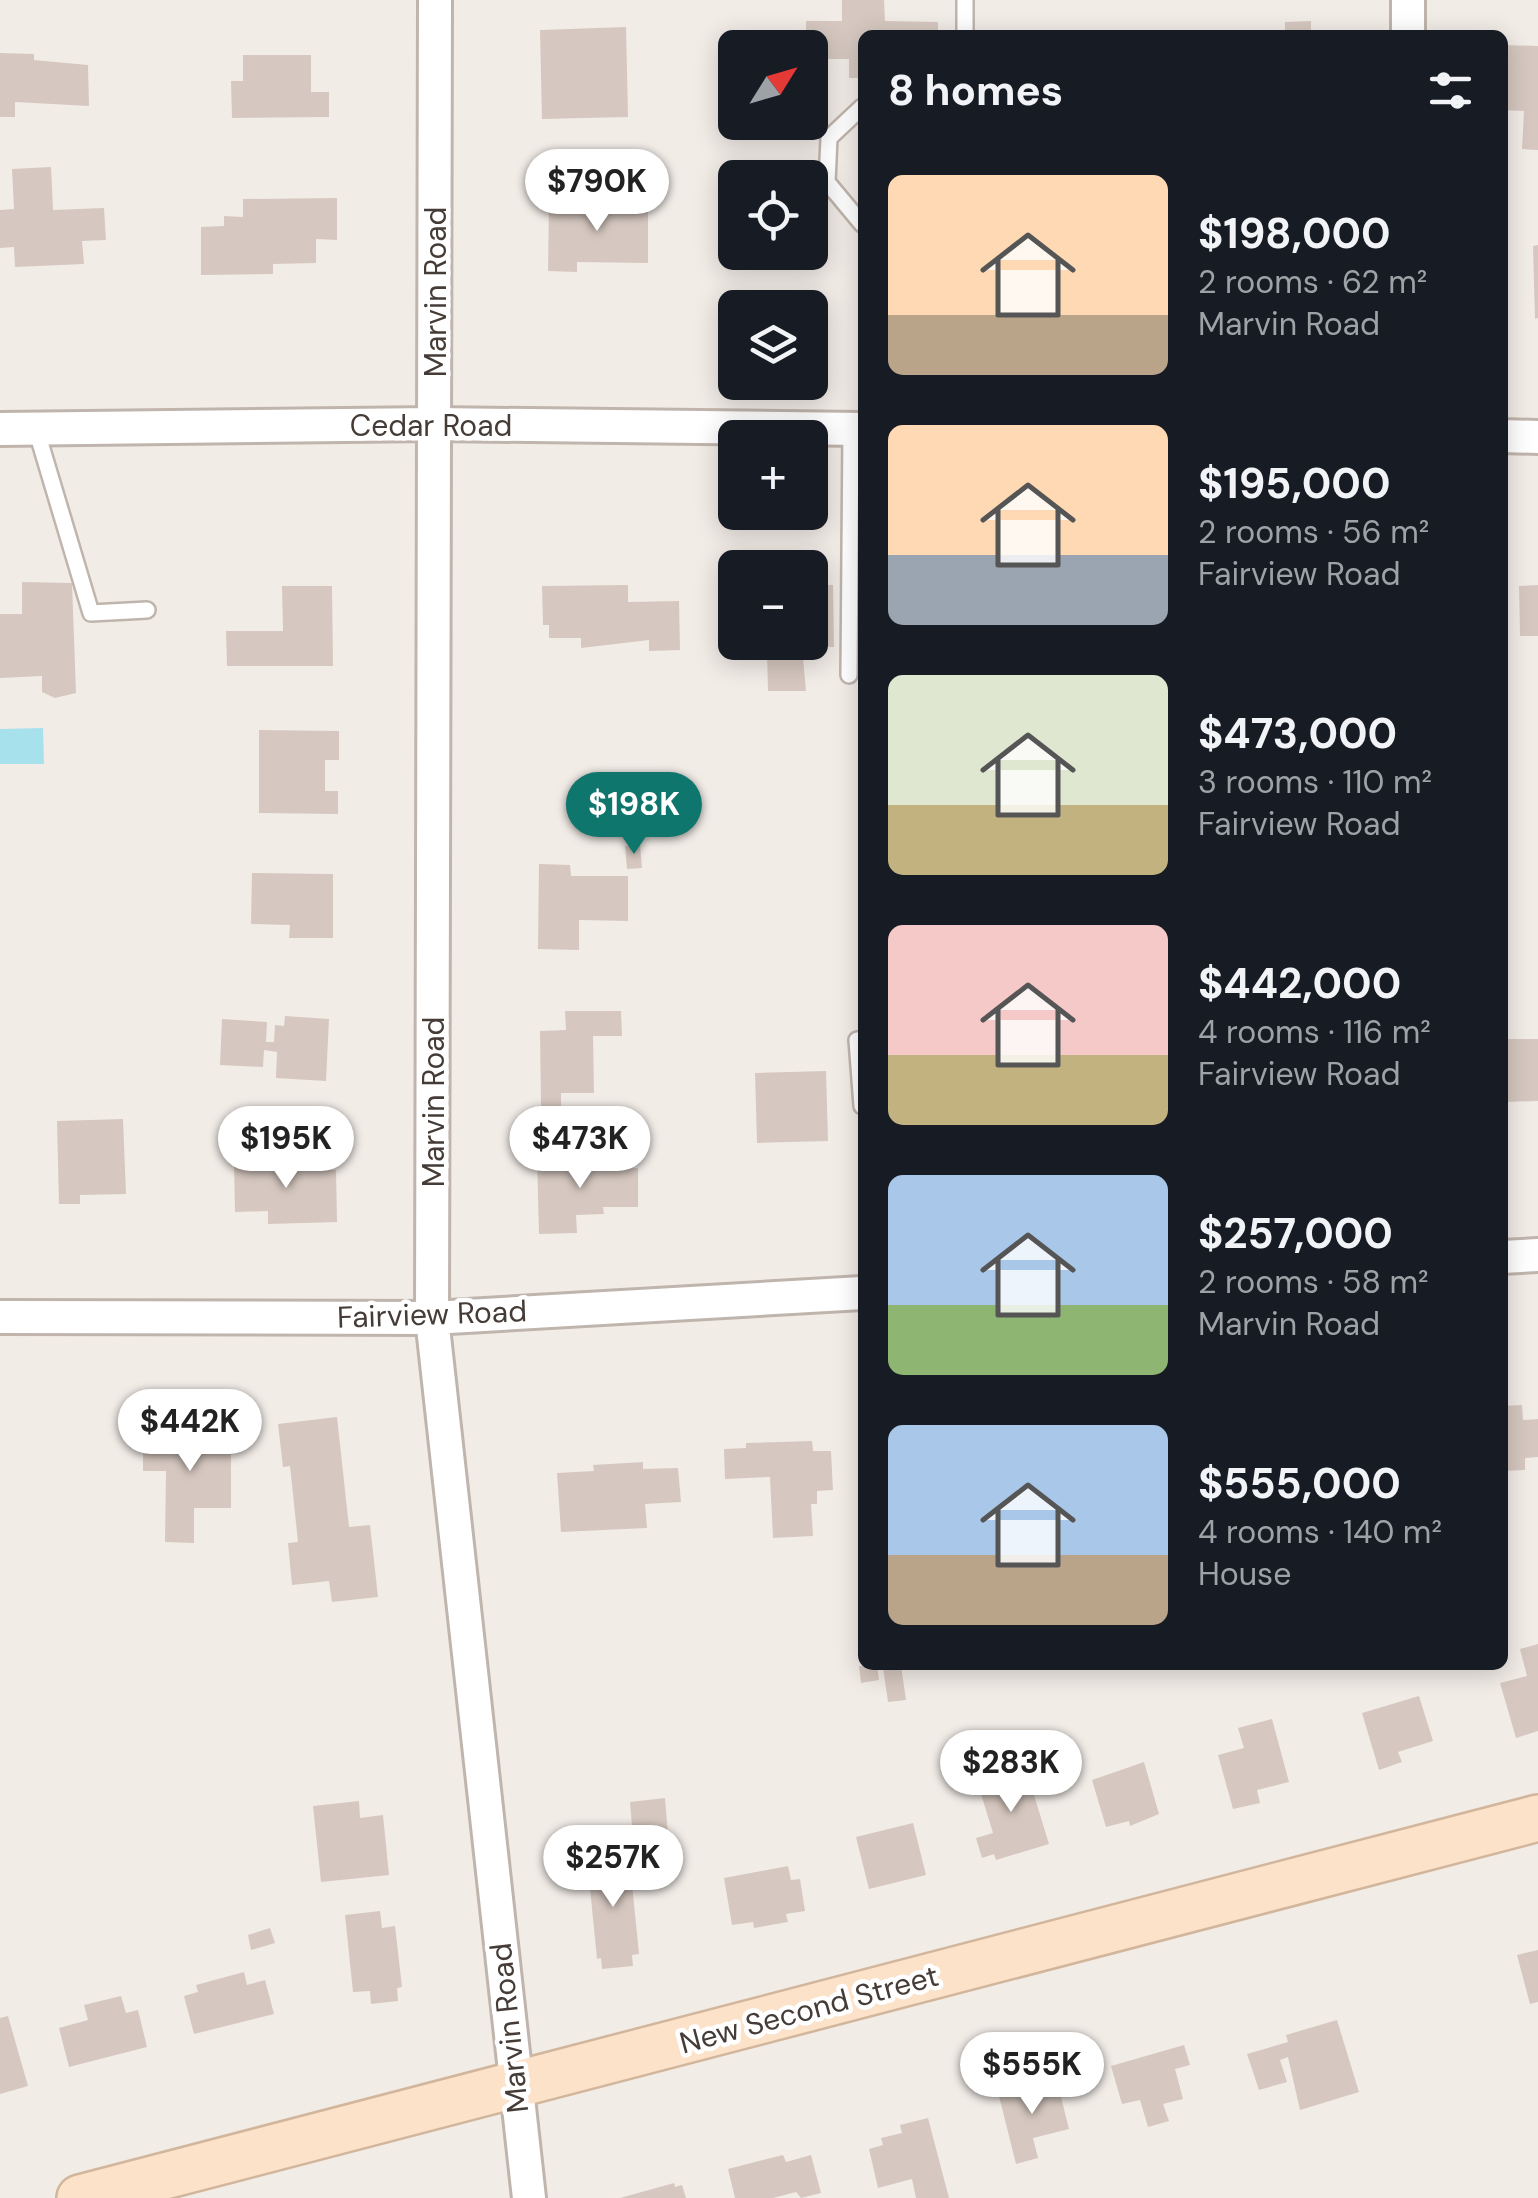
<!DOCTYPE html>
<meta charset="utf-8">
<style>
body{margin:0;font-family:"DM Sans",sans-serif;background:#242831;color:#f1f3f6;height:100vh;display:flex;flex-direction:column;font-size:38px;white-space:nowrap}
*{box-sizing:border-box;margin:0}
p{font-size:32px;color:#9ea1a6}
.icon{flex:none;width:55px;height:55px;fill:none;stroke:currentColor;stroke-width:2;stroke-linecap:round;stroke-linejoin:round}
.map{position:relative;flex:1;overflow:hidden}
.sheet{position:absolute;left:858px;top:30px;width:650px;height:1640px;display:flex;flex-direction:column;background:#171b24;border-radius:15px;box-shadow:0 5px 25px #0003}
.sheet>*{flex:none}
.needle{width:65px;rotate:53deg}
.tools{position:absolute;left:718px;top:30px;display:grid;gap:20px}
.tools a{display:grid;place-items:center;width:110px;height:110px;border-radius:15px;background:#171b24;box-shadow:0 5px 25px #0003;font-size:50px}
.price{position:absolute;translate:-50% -85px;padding:0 22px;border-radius:35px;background:#fff;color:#222;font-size:32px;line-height:65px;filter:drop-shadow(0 2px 5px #0008)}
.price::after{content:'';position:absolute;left:50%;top:60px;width:30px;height:22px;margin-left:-15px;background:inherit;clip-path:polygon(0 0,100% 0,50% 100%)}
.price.active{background:#0f766e;color:#fff}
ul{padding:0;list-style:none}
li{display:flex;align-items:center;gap:30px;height:250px;padding:0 30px}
li span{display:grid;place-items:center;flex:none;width:280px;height:200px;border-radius:15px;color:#555}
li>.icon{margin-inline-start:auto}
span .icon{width:120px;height:120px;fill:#fffc;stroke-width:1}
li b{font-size:42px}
h2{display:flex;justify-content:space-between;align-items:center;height:120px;padding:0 30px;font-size:42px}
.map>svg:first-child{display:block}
</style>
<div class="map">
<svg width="1538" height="2198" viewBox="0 0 1538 2198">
<rect width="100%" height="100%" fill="#f2ece7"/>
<path fill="#a7e1ec" d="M43 728 44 764H0V729Z"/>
<path fill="#d6c8c0" d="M842 0H884L885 21 938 22V35H862V78H849V59H810V48H806V21H842Z
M1311 21V30H1319V35H1285V22Z
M626 27 628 117 542 119 540 30Z
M1502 45 1538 46V150L1522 149 1524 111 1502 110Z
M0 53 34 54V60L88 65 89 106 15 102V117H0Z
M243 55H311V92H329V117L232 118 231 81H243Z
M51 167 53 210 104 208 106 240 82 241 84 264 15 267 14 247 0 248V210L14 209 12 169Z
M337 198V240L316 239V263L273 264V274L201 275V227L224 226V216L243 217V199Z
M549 203 648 204V263L577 262V272L548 271Z
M1538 245V318L1535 319 1533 246Z
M22 582 72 583 76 693 55 698 42 692V676L0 678V614H22Z
M628 585V602L679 601 680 650 649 651V640L581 648V638H549V625H543L542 586Z
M810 585H833L834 647H802L806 691H768L767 653H788V642H810Z
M1538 585V636H1520L1519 586Z
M282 586H332L333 666H227L226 631H283Z
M259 730 339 731V760H325V791H338V814L259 813Z
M640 844 642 868 627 869 625 846Z
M539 864 570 865 571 876H628V921L579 920V950L538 949Z
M252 873 333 874V938H289L290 925 251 924Z
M565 1011H621L622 1036H593L594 1093H561V1107H541L540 1031 566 1030Z
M285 1016 329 1019 326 1081 276 1078 277 1052 264 1050 263 1067 220 1065 222 1019 267 1022 266 1042H274L275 1025 284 1026Z
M1502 1039H1538V1101L1503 1102Z
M826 1071 828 1141 757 1143 755 1073Z
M123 1119 126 1194 80 1195V1204H59L57 1121Z
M537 1157H603V1169L638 1168V1207H603L604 1214 576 1215 577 1233 539 1234Z
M299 1159 300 1170H336L337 1222 268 1224V1211L235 1212 234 1161Z
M1522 1405 1523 1420 1538 1419V1457L1525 1458V1470L1502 1471V1406Z
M337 1417 349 1527 370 1525 378 1597 332 1602 329 1581 292 1585 288 1543 298 1542 290 1466 283 1467 278 1424Z
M184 1421 206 1422V1432H231V1508H194V1543L165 1542 166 1471H143V1430H184Z
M812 1441 813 1451H831L833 1490 817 1491V1504H811L813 1536 773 1538 770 1477 725 1479 724 1449 746 1448V1443Z
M643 1462V1469L678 1468 681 1502 645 1504 647 1528 561 1532 557 1473 594 1471 593 1465Z
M1538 1644V1731L1516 1738 1500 1683 1527 1676 1520 1649Z
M877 1665 879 1680 861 1683 859 1666Z
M901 1666 906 1700 888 1702 883 1668Z
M1419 1696 1433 1741 1398 1752 1402 1762 1379 1770 1362 1713Z
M1272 1719 1289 1782 1257 1790 1260 1803 1233 1809 1218 1755 1244 1748 1238 1728Z
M1024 1762 1049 1844 996 1860 994 1854 982 1858 976 1838 993 1833 977 1781 1010 1771 1008 1767Z
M1144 1762 1159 1814 1130 1826 1129 1821 1106 1827 1092 1780Z
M665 1798 668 1835 633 1838 630 1802Z
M359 1801 360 1818 383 1815 389 1875 321 1882 313 1806Z
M913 1823 926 1875 869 1889 856 1837Z
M629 1854 639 1954 632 1955 633 1966 602 1969 601 1958 597 1959 587 1858Z
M788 1866 791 1880 800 1879 805 1911 786 1914 788 1922 754 1928 753 1922 732 1925 724 1878Z
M380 1911 382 1928 395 1926 402 1987 397 1988 398 2001 371 2004 370 1991 353 1992 345 1915Z
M270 1928 275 1943 251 1950 248 1935Z
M1538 1950V2002L1530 2004 1517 1955Z
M244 1972 247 1985 265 1980 274 2014 194 2034 184 1996 198 1992 196 1985Z
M121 1996 126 2013 138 2010 147 2047 69 2067 59 2028 88 2020 84 2005Z
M8 2016 28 2086 0 2094V2018Z
M1337 2020 1359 2092 1300 2110 1288 2057 1280 2060 1287 2082 1259 2090 1247 2054 1288 2042 1286 2035Z
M1184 2045 1190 2065 1175 2069 1183 2099 1163 2104 1169 2121 1148 2127 1140 2100 1122 2104 1111 2066Z
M1033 2077 1036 2090 1058 2085 1069 2129 1033 2138 1038 2158 1016 2164 999 2096 1017 2092 1014 2082Z
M928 2118 949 2198H916L912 2179 878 2188 869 2149 883 2145 881 2138 902 2133 900 2125Z
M783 2155 786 2162 811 2155 821 2193 801 2198 796 2192 773 2198H735L728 2169Z
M674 2183 675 2187 682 2185 686 2198H620Z"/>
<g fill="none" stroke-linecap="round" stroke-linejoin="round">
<g stroke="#c0b5ad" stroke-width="20">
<path id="lane" d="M965 0V35
M862 107 829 138 827 182 862 224
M36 429 91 613 147 610
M849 675 851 429
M862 1039 857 1040 862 1106"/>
</g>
<g stroke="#c0b5ad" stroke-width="38">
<path id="street" d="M435 0 432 1318 529 2198
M1408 35V0
M0 429 435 424 862 429
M1502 436 1538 437
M1502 1257 1538 1255
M0 1317 432 1318 862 1293"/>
</g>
<g stroke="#d2b69c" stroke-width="50">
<path id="secondary" d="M80 2198 1538 1818"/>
</g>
<use href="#lane" stroke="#fff" stroke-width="15"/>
<use href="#street" stroke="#fff" stroke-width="32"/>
<use href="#secondary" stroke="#fbe2c9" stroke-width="45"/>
</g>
<g text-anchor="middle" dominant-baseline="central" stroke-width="9" stroke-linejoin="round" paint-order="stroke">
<g font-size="30" fill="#453c37" stroke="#fff">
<text transform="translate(435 292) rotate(-90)">Marvin Road</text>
<text x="431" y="425">Cedar Road</text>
<text transform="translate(433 1102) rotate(-90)">Marvin Road</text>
<text transform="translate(432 1314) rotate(-2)">Fairview Road</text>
<text transform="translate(809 2009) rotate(-15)">New Second Street</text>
<text transform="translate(509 2028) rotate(-96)">Marvin Road</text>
</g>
</g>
</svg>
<div class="tools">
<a><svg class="needle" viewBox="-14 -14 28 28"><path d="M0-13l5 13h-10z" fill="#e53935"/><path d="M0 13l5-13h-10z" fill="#9ea1a6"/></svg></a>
<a><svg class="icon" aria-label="locate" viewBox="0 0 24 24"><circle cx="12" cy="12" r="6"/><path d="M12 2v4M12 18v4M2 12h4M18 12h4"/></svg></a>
<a><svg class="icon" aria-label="layers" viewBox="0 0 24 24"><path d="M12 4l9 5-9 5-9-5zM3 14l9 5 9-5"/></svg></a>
<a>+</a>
<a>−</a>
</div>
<b class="price" style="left:597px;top:234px">$790K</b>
<b class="price active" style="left:634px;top:857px">$198K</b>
<b class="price" style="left:286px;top:1191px">$195K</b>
<b class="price" style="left:580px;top:1191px">$473K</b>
<b class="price" style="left:190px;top:1474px">$442K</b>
<b class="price" style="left:1011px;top:1815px">$283K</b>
<b class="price" style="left:613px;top:1910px">$257K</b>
<b class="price" style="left:1032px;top:2117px">$555K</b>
<section class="sheet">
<h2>8 homes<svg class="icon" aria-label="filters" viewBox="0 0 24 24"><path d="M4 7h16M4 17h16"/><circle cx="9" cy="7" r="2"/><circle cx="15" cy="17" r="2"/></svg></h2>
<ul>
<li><span style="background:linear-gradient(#ffd9b3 70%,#b9a48a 0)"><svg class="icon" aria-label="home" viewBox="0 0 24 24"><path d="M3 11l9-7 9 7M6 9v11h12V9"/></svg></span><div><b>$198,000</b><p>2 rooms · 62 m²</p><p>Marvin Road</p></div></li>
<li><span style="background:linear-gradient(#ffd9b3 65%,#9aa5b1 0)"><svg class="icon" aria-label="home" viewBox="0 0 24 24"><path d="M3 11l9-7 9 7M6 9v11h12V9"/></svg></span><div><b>$195,000</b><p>2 rooms · 56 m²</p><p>Fairview Road</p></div></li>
<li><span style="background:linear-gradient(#dfe7d0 65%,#c2b280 0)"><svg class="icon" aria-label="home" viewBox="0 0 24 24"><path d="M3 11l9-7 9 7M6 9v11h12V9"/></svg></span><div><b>$473,000</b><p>3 rooms · 110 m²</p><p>Fairview Road</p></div></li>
<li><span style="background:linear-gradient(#f6c9c9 65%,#c2b280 0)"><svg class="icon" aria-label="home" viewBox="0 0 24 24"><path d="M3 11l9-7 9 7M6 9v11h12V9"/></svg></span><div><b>$442,000</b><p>4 rooms · 116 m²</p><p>Fairview Road</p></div></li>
<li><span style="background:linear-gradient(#a9c7e8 65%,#8fb573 0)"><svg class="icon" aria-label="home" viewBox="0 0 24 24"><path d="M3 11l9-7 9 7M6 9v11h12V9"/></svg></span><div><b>$257,000</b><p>2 rooms · 58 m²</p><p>Marvin Road</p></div></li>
<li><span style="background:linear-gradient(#a9c7e8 65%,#b9a48a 0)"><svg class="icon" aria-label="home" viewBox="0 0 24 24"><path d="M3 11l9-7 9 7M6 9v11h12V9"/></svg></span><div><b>$555,000</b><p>4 rooms · 140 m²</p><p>House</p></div></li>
</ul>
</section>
</div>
